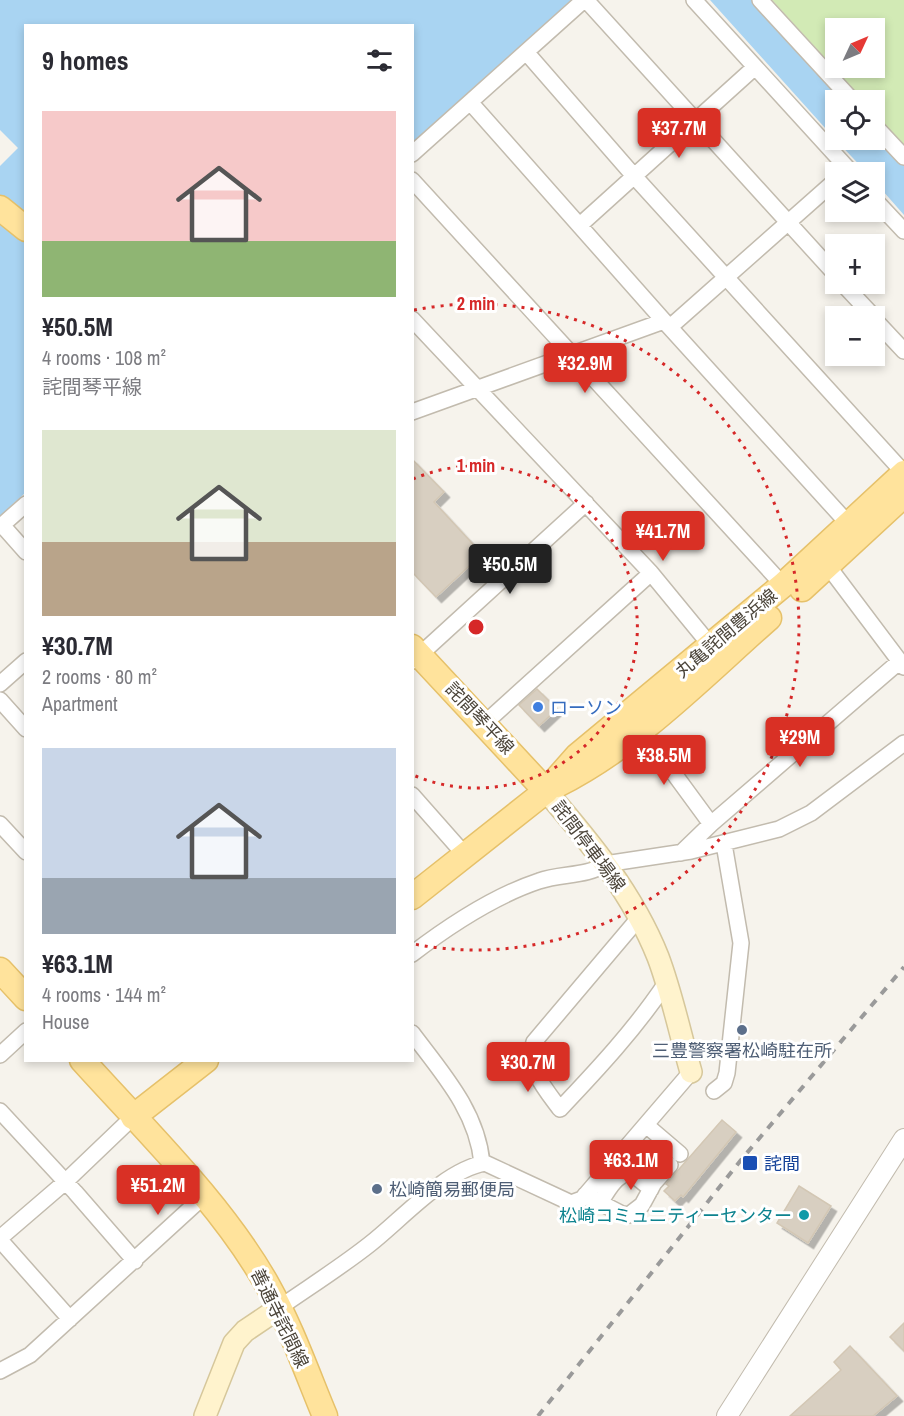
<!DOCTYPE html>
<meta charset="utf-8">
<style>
body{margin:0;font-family:"Archivo Narrow","Noto Sans JP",sans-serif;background:#f7f7f7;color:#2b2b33;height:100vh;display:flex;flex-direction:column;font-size:22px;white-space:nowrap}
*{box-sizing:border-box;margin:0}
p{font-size:20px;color:#7c7c81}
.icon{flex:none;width:33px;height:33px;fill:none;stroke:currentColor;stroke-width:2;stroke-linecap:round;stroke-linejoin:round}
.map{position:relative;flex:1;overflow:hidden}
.details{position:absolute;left:24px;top:24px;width:390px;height:1038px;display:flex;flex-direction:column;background:#fff;border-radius:0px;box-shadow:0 3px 9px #0003}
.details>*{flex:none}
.needle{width:39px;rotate:46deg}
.fabs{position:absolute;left:825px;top:18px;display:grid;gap:12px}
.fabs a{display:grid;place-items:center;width:60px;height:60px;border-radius:0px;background:#fff;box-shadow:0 3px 9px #0003;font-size:30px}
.price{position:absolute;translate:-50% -51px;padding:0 14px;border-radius:6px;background:#d93025;color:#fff;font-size:20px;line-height:39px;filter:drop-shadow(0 2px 3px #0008)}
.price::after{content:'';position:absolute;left:50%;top:36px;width:18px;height:14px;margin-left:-9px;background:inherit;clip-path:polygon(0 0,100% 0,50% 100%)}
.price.current{background:#222;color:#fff}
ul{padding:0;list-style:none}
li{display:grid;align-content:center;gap:12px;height:318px;padding:0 18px}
li span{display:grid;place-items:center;height:186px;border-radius:0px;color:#555}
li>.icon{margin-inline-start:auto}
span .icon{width:108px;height:108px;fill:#fffc;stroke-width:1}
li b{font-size:26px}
h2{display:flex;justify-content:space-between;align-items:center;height:72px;padding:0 18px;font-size:26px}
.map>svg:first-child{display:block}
</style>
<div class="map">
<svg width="904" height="1416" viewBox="0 0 904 1416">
<defs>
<filter id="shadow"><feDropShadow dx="5.5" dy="5.5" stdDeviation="0" flood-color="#0004"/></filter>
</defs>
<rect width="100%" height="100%" fill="#f6f3ec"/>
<path fill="#d2eab5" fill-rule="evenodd" d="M772 0H904V146L875 113 874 100H863ZM836 28H874V68H836Z"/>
<path fill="#a9d4f2" d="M0 0H571L413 144 412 26H26L25 493 0 516V166L18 148 0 130Z
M710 0H755L845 100H836L835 139Z
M875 132 904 164V215L875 182 874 172H866L836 140H874Z"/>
<path fill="#d8cfc1" stroke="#d3c7b4" stroke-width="1.5" filter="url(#shadow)" d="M412 459 444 492 434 502 482 554 436 597 412 572Z
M537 689 557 709 539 726 519 705Z
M722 1120 736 1132 683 1197 681 1195 675 1201 664 1191 669 1186 666 1184Z
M799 1186 831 1206 808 1243 777 1223Z
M904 1323V1351L890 1337Z
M850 1346 897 1396 873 1416H790L841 1370 834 1362Z"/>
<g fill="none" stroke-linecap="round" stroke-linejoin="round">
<g stroke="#c2bbae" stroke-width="18">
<path id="minor" d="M586 0 836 275
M694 0 851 172
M760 0 852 100
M526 52 634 176 904 473
M470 102 664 321 853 529
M874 125 904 157
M412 154 584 0
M412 180 783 585
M874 199 904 231
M580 225 755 67
M843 284 873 316
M412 319 651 573 711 646
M874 319 904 351
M670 327 836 180
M412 412 664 321
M2 525 26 552
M0 527 26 504
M828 566 904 667
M413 661 586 503
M0 684 26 661
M0 700 26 729
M485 723 651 573
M642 730 711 824
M412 795 465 855
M0 824 26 852
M681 853 711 824 900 661
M638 919 534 1042C525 1067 546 1090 560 1109 598 1069 636 1028 666 983
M412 954C450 925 494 896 539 881 561 873 587 877 605 864L691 851 779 829 811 813 904 743
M412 1033C442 1073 477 1111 482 1163
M0 1055 26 1031
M714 1091 724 1083 727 1073 741 943 724 844
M0 1111 75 1192 135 1261
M646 1125 680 1154
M585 1195 622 1214 629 1215 642 1205 654 1183 670 1165
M600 1203C608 1190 615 1176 630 1172L651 1189
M0 1238 64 1183 133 1117
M0 1240 70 1319
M279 1308C309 1287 341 1267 370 1244 402 1219 445 1170 485 1163L571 1203 582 1199 691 1072
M0 1371 30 1355 204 1196"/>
</g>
<g stroke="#c2bbae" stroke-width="22">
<path id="tertiary" d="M727 1416 904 1139"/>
</g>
<g stroke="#d6c79b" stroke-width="24">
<path id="secondary" d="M546 791C590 842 633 894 658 957 672 994 680 1034 691 1072
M205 1416 234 1343 245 1331 279 1308"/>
</g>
<g stroke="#e6c16a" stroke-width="27">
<path id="primary" d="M0 208 26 229
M802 589 904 495
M412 647 546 791
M557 785C637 745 702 677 769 618
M412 897 546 791 577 756 783 585 904 473
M0 970 26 998
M82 1060C145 1130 222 1204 268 1286 291 1327 307 1373 325 1416
M133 1117 206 1060"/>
</g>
<use href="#minor" stroke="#fff" stroke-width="15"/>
<use href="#tertiary" stroke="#fff" stroke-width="20"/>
<use href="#secondary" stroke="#fff3cd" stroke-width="21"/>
<use href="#primary" stroke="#ffe39c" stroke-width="24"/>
<path stroke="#9a9a9a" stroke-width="4" stroke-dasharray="8 8" stroke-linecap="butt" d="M538 1416 741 1160 904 967"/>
</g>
<g fill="none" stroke="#d62828" stroke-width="3" stroke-dasharray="3 6">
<path d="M413 479A161 161 0 1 1 413 775"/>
<path d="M414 310A323 323 0 1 1 414 944"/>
</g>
<circle fill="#3f7fe0" stroke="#fff" stroke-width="2" cx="538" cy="707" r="6"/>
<g fill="#5c6f8a" stroke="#fff" stroke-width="2">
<circle cx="742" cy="1030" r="6"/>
<circle cx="377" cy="1189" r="6"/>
</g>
<rect fill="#1a4fb4" stroke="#fff" stroke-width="2" x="742" y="1155" width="16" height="16" rx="3"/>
<circle fill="#0f9aa8" stroke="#fff" stroke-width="2" cx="804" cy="1215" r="6"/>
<g text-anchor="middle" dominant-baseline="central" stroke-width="6" stroke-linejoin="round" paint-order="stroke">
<g font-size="18" fill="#4b4439" stroke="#fff">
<text transform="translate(726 633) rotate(-40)">丸亀詫間豊浜線</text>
<text transform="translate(480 718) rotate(47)">詫間琴平線</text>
<text transform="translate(589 846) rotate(53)">詫間停車場線</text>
<text transform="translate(280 1318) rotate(64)">善通寺詫間線</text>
</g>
<g font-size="18" fill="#366cbe" stroke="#fff" text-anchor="start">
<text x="550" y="707">ローソン</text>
</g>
<g font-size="18" fill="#4e5e75" stroke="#fff">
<text x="742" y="1050">三豊警察署松崎駐在所</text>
<text x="389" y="1189" text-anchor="start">松崎簡易郵便局</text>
</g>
<g font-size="18" fill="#164399" stroke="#fff" text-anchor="start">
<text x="764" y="1163">詫間</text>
</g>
<g font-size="18" fill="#0d838f" stroke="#fff" text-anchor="end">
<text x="792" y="1215">松崎コミュニティーセンター</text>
</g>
</g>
<circle cx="476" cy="627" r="9" fill="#d62828" stroke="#fff" stroke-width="3"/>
<g font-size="18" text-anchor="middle" font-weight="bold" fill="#d62828" stroke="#fff" stroke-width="6" stroke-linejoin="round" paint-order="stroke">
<text x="476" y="310">2 min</text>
<text x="476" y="472">1 min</text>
</g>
</svg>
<div class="fabs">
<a><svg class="needle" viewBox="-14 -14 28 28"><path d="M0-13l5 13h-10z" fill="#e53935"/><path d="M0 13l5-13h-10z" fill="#7c7c81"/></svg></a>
<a><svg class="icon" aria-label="locate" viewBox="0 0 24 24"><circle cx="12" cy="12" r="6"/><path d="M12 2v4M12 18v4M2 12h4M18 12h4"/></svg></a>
<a><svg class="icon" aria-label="layers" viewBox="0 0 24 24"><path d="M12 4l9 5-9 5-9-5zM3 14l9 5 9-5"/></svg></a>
<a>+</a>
<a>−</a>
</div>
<b class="price" style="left:679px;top:159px">¥37.7M</b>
<b class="price" style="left:585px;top:394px">¥32.9M</b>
<b class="price" style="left:663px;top:562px">¥41.7M</b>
<b class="price current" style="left:510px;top:595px">¥50.5M</b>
<b class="price" style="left:800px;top:768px">¥29M</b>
<b class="price" style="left:664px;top:786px">¥38.5M</b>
<b class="price" style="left:528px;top:1093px">¥30.7M</b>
<b class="price" style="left:631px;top:1191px">¥63.1M</b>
<b class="price" style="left:158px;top:1216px">¥51.2M</b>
<section class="details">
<h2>9 homes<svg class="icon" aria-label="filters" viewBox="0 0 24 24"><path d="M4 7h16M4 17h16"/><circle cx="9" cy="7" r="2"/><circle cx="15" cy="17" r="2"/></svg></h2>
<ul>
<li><span style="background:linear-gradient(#f6c9c9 70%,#8fb573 0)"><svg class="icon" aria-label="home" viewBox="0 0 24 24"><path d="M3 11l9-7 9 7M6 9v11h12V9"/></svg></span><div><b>¥50.5M</b><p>4 rooms · 108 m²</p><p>詫間琴平線</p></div></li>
<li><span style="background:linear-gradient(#dfe7d0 60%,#b9a48a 0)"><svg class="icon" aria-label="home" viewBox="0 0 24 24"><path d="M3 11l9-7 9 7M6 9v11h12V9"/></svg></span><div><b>¥30.7M</b><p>2 rooms · 80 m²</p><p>Apartment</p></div></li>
<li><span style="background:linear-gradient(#c9d6e8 70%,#9aa5b1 0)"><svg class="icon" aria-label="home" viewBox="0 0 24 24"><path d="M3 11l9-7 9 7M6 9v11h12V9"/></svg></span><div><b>¥63.1M</b><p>4 rooms · 144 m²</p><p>House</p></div></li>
</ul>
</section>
</div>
